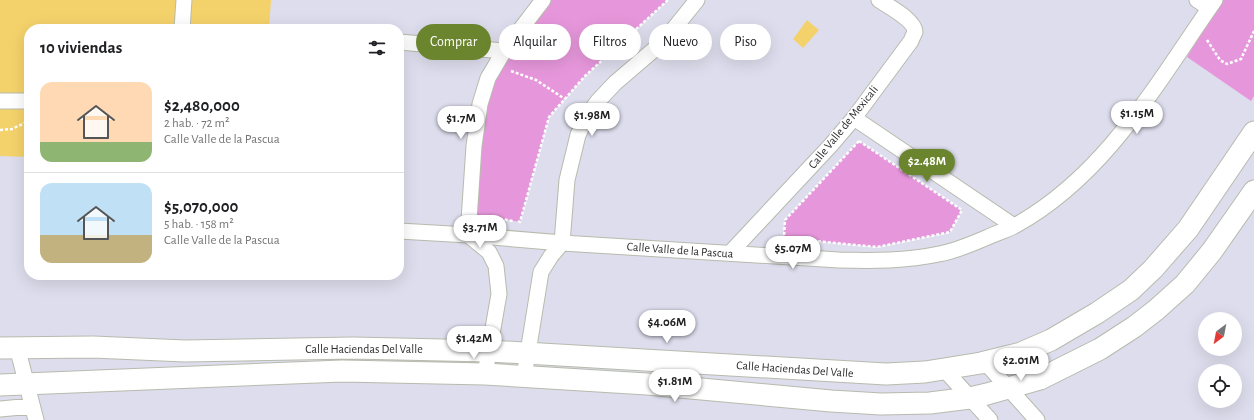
<!DOCTYPE html>
<html lang="es">
<meta charset="utf-8">
<style>
body{margin:0;font-family:"Alegreya Sans",sans-serif;background:#f6f6f6;color:#202124;height:100vh;display:flex;flex-direction:column;font-size:15px;white-space:nowrap}
*{box-sizing:border-box;margin:0}
p{font-size:13px;color:#757577}
.icon{flex:none;width:22px;height:22px;fill:none;stroke:currentColor;stroke-width:2;stroke-linecap:round;stroke-linejoin:round}
.map{position:relative;flex:1;overflow:hidden}
.side{position:absolute;left:24px;top:24px;width:380px;height:256px;display:flex;flex-direction:column;background:#fff;border-radius:16px;box-shadow:0 4px 16px #0002}
.side>*{flex:none}
.banner{position:absolute;left:416px;top:24px;width:380px;height:36px;display:flex;gap:8px}
.needle{width:26px;rotate:212deg}
.tools{position:absolute;left:1198px;top:312px;display:grid;gap:8px}
.tools a{display:grid;place-items:center;width:44px;height:44px;border-radius:50%;background:#fff;box-shadow:0 4px 16px #0002;font-size:20px}
.price{position:absolute;translate:-50% -34px;padding:0 9px;border-radius:14px;background:#fff;color:#222;font-size:13px;line-height:26px;filter:drop-shadow(0 1px 2px #0008)}
.price::after{content:'';position:absolute;left:50%;top:24px;width:12px;height:9px;margin-left:-6px;background:inherit;clip-path:polygon(0 0,100% 0,50% 100%)}
.price.selected{background:#6a852d;color:#fff}
ul{padding:0;list-style:none}
li{display:flex;align-items:center;gap:12px;height:100px;padding:0 16px}
li+li{border-top:1px solid #e0e0e0}
li span{display:grid;place-items:center;flex:none;width:112px;height:80px;border-radius:12px;color:#555}
li>.icon{margin-inline-start:auto}
span .icon{width:48px;height:48px;fill:#fffc;stroke-width:1}
li b{font-size:17px}
h2{display:flex;justify-content:space-between;align-items:center;height:48px;padding:0 16px;font-size:17px}
.tag{padding:0 14px;border-radius:18px;background:#fff;box-shadow:0 4px 16px #0002;font-size:14px;line-height:36px}
.tag.selected{background:#6a852d;color:#fff}
.map>svg:first-child{display:block}
</style>
<div class="map">
<svg width="1254" height="420" viewBox="0 0 1254 420">
<rect width="100%" height="100%" fill="#dddded"/>
<path fill="#e697db" d="M549 0H668L585 76 549 117 520 222 471 214 480 112 504 58Z
M1222 0H1254V96L1251 101 1187 57Z
M859 141 962 210 950 232 877 247 784 238 785 220Z"/>
<path fill="#f4d26b" d="M0 0H271L269 29H29V157L0 156Z
M807 20 819 30 803 48 793 39Z"/>
<g fill="none" stroke-linecap="round" stroke-linejoin="round">
<g stroke="#b7bbad" stroke-width="17">
<path id="street" d="M1197 0 1209 8
M182 29 184 0
M399 42 504 51
M0 101H29
M854 118 1014 226
M399 231 468 235 562 243 839 260C873 261 906 261 939 254 955 251 972 244 988 237 997 233 1007 230 1016 225 1106 175 1157 83 1215 0
M730 253 831 145 854 118 911 41C912 38 914 34 915 32 915 20 888 6 879 0
M17 347 36 420
M985 362 1037 420
M944 369 990 420
M485 374 499 294 496 266 489 252 468 235 474 146 480 104 488 78 504 51 543 0
M524 377 541 272 551 256 562 243 567 180 578 135 587 116 598 101 615 83 664 41 697 0
M0 409 32 406"/>
</g>
<g stroke="#b7bbad" stroke-width="23">
<path id="secondary" d="M0 348 93 347 185 351 353 348 489 351 886 374 925 372 981 363 1021 353 1051 340 1097 313 1131 290 1153 269 1188 229 1254 132
M0 385 342 371 485 374 647 384 831 401 881 404 930 403 970 398 987 394 1040 379 1100 349 1134 327 1156 310 1185 284 1212 251 1254 191"/>
</g>
<path stroke="#fff" stroke-width="2.5" stroke-dasharray="3 2" stroke-linecap="butt" d="M1207 40 1220 60 1227 64 1241 59 1254 31
M511 71 536 80 565 99
M0 130 12 129 29 121
M859 141 962 210 950 232 877 247 784 238 785 220Z
M485 216 513 221
M518 221 520 222 549 117 585 76 668 0"/>
<use href="#street" stroke="#fff" stroke-width="15"/>
<use href="#secondary" stroke="#fff" stroke-width="21"/>
</g>
<g text-anchor="middle" dominant-baseline="central" stroke-width="3" stroke-linejoin="round" paint-order="stroke">
<g font-size="12" fill="#2b2b2b" stroke="#fff">
<text transform="translate(843 127) rotate(-51)">Calle Valle de Mexicali</text>
<text transform="translate(680 250) rotate(4)">Calle Valle de la Pascua</text>
<text x="364" y="349">Calle Haciendas Del Valle</text>
<text transform="translate(795 369) rotate(4)">Calle Haciendas Del Valle</text>
</g>
</g>
</svg>
<div class="tools">
<a><svg class="needle" viewBox="-14 -14 28 28"><path d="M0-13l5 13h-10z" fill="#e53935"/><path d="M0 13l5-13h-10z" fill="#757577"/></svg></a>
<a><svg class="icon" aria-label="locate" viewBox="0 0 24 24"><circle cx="12" cy="12" r="6"/><path d="M12 2v4M12 18v4M2 12h4M18 12h4"/></svg></a>
</div>
<b class="price" style="left:1137px;top:135px">$1.15M</b>
<b class="price" style="left:592px;top:137px">$1.98M</b>
<b class="price" style="left:461px;top:140px">$1.7M</b>
<b class="price selected" style="left:927px;top:183px">$2.48M</b>
<b class="price" style="left:480px;top:249px">$3.71M</b>
<b class="price" style="left:793px;top:270px">$5.07M</b>
<b class="price" style="left:667px;top:344px">$4.06M</b>
<b class="price" style="left:474px;top:360px">$1.42M</b>
<b class="price" style="left:1021px;top:382px">$2.01M</b>
<b class="price" style="left:675px;top:403px">$1.81M</b>
<div class="banner">
<a class="tag selected">Comprar</a>
<a class="tag">Alquilar</a>
<a class="tag">Filtros</a>
<a class="tag">Nuevo</a>
<a class="tag">Piso</a>
</div>
<section class="side">
<h2>10 viviendas<svg class="icon" aria-label="filters" viewBox="0 0 24 24"><path d="M4 7h16M4 17h16"/><circle cx="9" cy="7" r="2"/><circle cx="15" cy="17" r="2"/></svg></h2>
<ul>
<li><span style="background:linear-gradient(#ffd9b3 75%,#8fb573 0)"><svg class="icon" aria-label="home" viewBox="0 0 24 24"><path d="M3 11l9-7 9 7M6 9v11h12V9"/></svg></span><div><b>$2,480,000</b><p>2 hab. · 72 m²</p><p>Calle Valle de la Pascua</p></div></li>
<li><span style="background:linear-gradient(#bfe0f5 65%,#c2b280 0)"><svg class="icon" aria-label="home" viewBox="0 0 24 24"><path d="M3 11l9-7 9 7M6 9v11h12V9"/></svg></span><div><b>$5,070,000</b><p>5 hab. · 158 m²</p><p>Calle Valle de la Pascua</p></div></li>
</ul>
</section>
</div>
